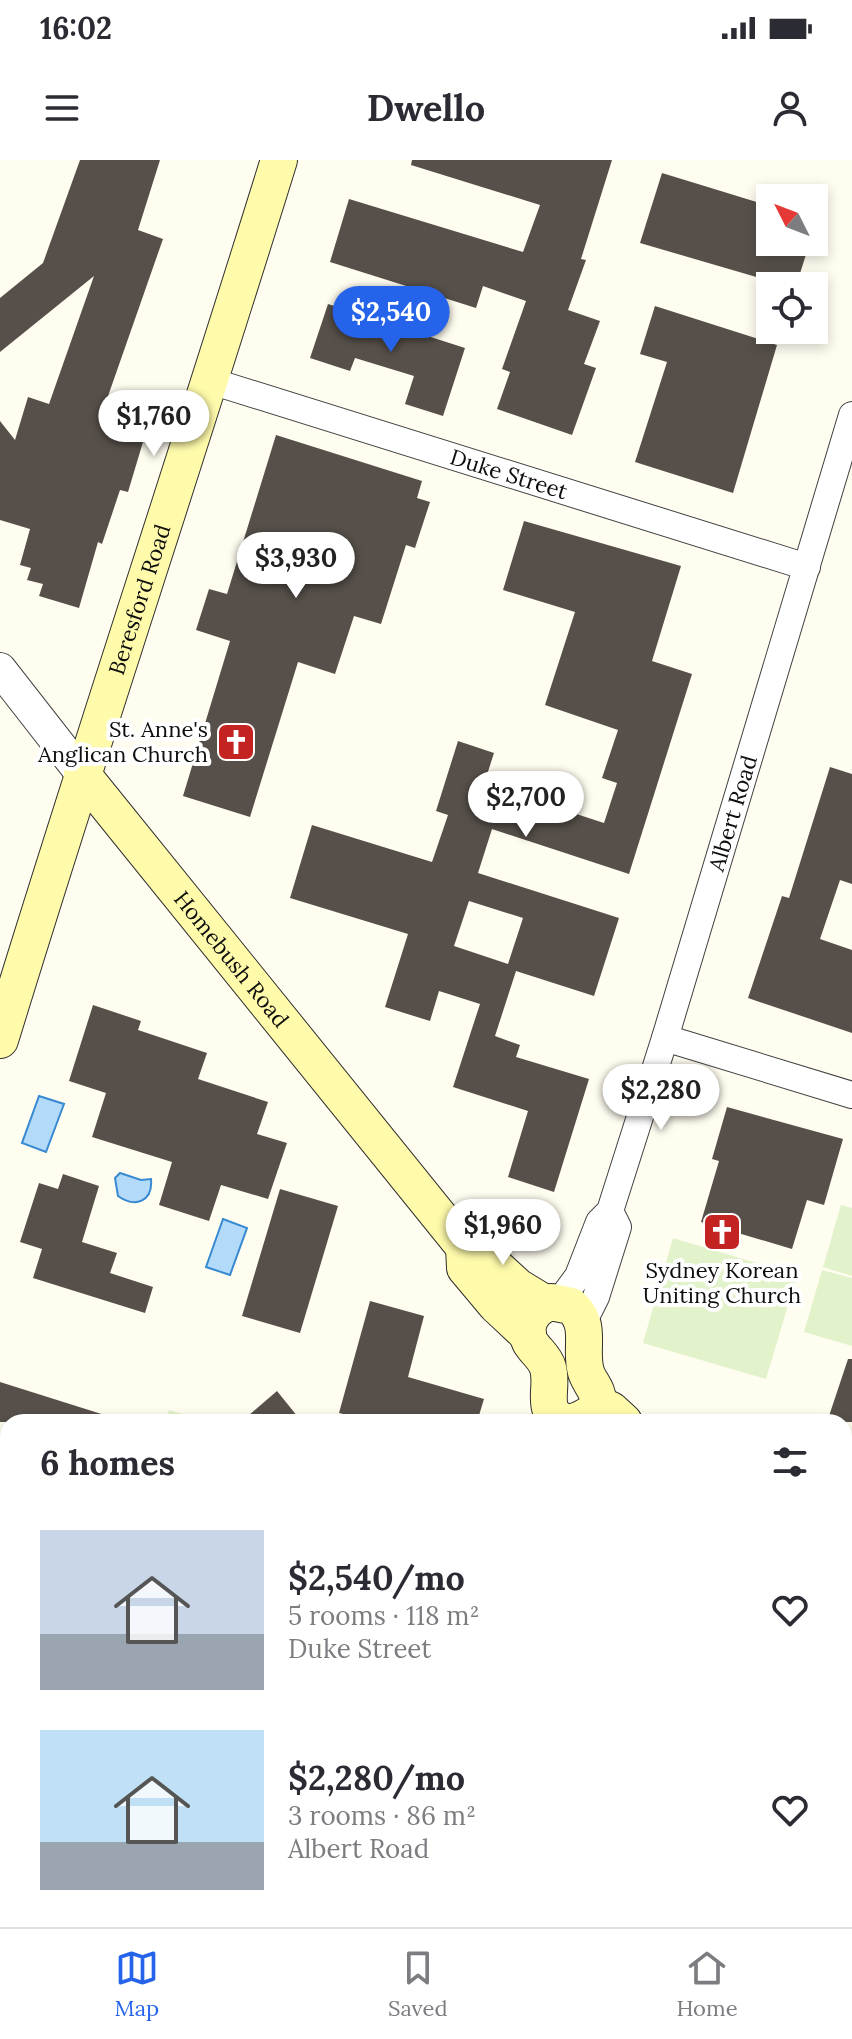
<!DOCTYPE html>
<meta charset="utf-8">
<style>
body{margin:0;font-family:Lora,serif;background:#f7f7f7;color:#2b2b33;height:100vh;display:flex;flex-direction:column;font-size:30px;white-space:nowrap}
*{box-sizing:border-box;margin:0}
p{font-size:26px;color:#7c7c81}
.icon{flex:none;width:44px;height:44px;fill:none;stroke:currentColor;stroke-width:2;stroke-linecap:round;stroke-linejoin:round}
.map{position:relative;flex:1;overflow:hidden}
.side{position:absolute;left:0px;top:1254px;width:852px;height:514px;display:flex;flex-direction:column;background:#fff;border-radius:24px 24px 0 0;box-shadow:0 4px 12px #0003}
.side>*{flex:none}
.needle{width:52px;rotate:312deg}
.fabs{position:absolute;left:756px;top:24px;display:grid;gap:16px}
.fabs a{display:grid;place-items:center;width:72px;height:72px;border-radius:0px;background:#fff;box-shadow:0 4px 12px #0003;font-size:40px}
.price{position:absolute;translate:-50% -68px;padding:0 18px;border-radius:28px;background:#fff;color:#222;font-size:26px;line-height:52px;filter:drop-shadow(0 2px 4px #0008)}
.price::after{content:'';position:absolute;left:50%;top:48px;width:24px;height:18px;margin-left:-12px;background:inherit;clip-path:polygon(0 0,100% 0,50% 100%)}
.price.on{background:#2563eb;color:#fff}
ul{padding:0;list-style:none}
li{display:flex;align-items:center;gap:24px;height:200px;padding:0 40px}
li span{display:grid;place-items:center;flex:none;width:224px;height:160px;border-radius:0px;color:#555}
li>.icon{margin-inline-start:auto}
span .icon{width:96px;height:96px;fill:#fffc;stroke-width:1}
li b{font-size:34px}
h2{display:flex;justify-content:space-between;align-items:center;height:96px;padding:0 40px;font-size:34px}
.status{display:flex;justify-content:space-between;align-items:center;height:56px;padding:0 40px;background:#fff;direction:ltr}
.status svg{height:22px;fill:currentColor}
header{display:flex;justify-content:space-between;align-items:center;height:104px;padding:0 40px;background:#fff;font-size:36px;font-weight:700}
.menu{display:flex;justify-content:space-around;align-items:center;height:112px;border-top:2px solid #e1e1e2;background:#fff;font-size:22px;color:#7c7c81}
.menu a{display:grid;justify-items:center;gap:4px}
.menu .on{color:#2563eb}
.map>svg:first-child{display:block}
</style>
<div class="status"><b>16:02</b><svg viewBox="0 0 49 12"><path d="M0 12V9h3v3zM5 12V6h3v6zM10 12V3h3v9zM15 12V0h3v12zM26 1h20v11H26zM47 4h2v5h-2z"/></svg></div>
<header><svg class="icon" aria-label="menu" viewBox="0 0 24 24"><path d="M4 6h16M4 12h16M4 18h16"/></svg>Dwello<svg class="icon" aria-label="person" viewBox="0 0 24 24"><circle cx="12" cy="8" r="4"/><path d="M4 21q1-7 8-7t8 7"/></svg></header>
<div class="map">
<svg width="852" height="1767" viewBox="0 0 852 1767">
<rect width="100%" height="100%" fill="#fffdf0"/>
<path fill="#e2f2ca" d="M841 1045 852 1048V1116L823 1107Z
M673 1078 797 1115 766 1219 643 1183Z
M822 1110 852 1118V1186L804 1172Z
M169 1250 211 1262H165Z
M38 1760H111L134 1767H36Z"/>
<path fill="#b3daf8" stroke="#378ad2" stroke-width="2" d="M39 936 64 944 46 992 22 983Z
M120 1013 141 1020 151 1019C153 1042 135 1048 118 1036L115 1018Z
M223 1059 247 1068 230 1115 206 1107Z"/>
<path fill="#57504a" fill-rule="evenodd" d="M80 0H160L138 70 163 79 100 259 146 272 128 332 120 330 102 384 98 382 79 448 39 436 43 424 27 420 31 408 20 405 30 369 0 360V261L15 280 28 237 49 244 94 116 0 192V138L43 103Z
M412 0H612L581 99 586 100 568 150 600 161 584 204 596 208 572 275 497 249 510 212 502 209 526 141 483 126 476 148 330 102 349 39 523 92 540 45 411 5Z
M662 13 770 46V82H810L796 126H787L640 83Z
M328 144 465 188 443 256 405 244 414 216 355 198 350 211 310 198Z
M655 146 777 185 733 333 635 302 667 202 640 194Z
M276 275 422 321 417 338 430 342 415 388 406 385 381 464 354 456 335 514 298 502 250 657 183 636 230 481 196 470 209 429 227 434Z
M524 361 681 406 652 501 692 514 629 714 492 669 478 713 619 758 594 836 516 811 495 876 520 885 516 897 589 919 554 1032 508 1017 528 951 453 927 480 844 439 831 430 861 385 847 408 774 290 738 312 665 432 702 448 655 436 651 458 581 494 593 484 624 604 663 617 623 602 618 618 570 545 545 575 452 503 430ZM469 741 523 758 508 804 454 786Z
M830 607 852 614V724L840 720 820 779 852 790V873L748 838 782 736 789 738Z
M93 845 141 861 138 870 207 893 198 919 268 942 257 974 287 983 268 1039 221 1025 209 1061 159 1045 172 1002 92 977 106 933 69 921Z
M727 947 843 979 824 1045 807 1040 792 1089 701 1062 719 1001 712 999Z
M63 1014 99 1026 82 1082 117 1093 110 1113 153 1127 145 1153 33 1118 42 1089 20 1082 39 1023 58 1029Z
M280 1029 338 1046 300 1173 242 1156Z
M370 1141 424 1156 408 1217 484 1239 477 1262H375L339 1253Z
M848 1199H852V1262H827Z
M0 1222 111 1257 110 1262H0Z
M277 1231 302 1262H241Z"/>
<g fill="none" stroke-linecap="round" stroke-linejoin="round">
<g stroke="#414141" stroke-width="28">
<g id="minor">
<path id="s1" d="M211 221 807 407"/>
<path d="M665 878 852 935"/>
<path id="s2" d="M559 1142 578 1116 599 1062 610 1051 665 878 852 255"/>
<path d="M583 1163 596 1137 618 1067 610 1051"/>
<path d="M396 1767 398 1760"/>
</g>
</g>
<g stroke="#414141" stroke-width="34">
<path id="tertiary" d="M0 509 82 614"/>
</g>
<g stroke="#303030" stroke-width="38">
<g id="secondary">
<path id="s3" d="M82 614 464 1087 483 1095 518 1127 546 1144"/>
<path id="s4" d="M0 880C90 586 188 294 279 0"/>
<path d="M464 1087 465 1108 496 1145 528 1175"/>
<path d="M597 1244 611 1250 624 1262"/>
<path d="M566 1262C538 1253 554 1229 548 1208 545 1197 535 1191 530 1182 522 1164 534 1147 551 1142L571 1146C593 1165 579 1188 586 1212 589 1222 599 1231 598 1242 596 1253 584 1258 574 1262"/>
<path d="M844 1551 852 1561"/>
</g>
</g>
<use href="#minor" stroke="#fff" stroke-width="26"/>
<use href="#tertiary" stroke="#fff" stroke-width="32"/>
<use href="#secondary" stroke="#fffbab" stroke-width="36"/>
</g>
<defs>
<g id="church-square" transform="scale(2)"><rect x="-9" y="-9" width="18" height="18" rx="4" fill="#c32421" stroke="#fff"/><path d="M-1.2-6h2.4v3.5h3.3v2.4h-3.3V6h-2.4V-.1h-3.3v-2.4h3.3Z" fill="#fff"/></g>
</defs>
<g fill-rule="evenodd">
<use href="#church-square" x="236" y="582"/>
<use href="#church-square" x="722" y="1072"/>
</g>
<g text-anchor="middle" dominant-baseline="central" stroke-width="8" stroke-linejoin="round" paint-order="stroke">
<g font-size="22" fill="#0e0e0e" stroke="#fff">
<text stroke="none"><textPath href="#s1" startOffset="312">Duke Street</textPath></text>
<text stroke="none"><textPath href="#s4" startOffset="462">Beresford Road</textPath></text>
<text stroke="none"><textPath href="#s2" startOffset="522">Albert Road</textPath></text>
<text stroke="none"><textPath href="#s3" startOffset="238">Homebush Road</textPath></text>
</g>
<g font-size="22" fill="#0e0e0e" stroke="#fff" text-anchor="end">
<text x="208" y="569">St. Anne's<tspan x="208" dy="25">Anglican Church</tspan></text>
<text x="722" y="1110" text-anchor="middle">Sydney Korean<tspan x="722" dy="25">Uniting Church</tspan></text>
</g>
</g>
</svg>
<div class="fabs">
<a><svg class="needle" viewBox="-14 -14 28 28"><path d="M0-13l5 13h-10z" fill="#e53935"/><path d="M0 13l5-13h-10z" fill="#7c7c81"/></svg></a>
<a><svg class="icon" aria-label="locate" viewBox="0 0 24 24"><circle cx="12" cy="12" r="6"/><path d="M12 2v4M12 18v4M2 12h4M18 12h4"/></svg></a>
</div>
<b class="price on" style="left:391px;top:194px">$2,540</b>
<b class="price" style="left:154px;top:298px">$1,760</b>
<b class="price" style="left:296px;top:440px">$3,930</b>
<b class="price" style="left:526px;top:679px">$2,700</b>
<b class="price" style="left:661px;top:972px">$2,280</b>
<b class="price" style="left:503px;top:1107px">$1,960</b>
<section class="side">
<h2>6 homes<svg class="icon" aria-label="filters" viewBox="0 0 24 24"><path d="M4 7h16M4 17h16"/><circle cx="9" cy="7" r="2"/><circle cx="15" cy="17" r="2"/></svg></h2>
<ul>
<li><span style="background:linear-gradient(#c9d6e8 65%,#9aa5b1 0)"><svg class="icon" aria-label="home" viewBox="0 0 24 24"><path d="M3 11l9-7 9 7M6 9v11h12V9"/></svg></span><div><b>$2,540/mo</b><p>5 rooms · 118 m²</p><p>Duke Street</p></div><svg class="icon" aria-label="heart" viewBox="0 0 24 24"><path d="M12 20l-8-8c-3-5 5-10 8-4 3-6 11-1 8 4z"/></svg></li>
<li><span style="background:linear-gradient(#bfe0f5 70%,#9aa5b1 0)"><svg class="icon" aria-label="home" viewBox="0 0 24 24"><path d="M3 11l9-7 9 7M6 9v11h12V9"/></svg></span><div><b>$2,280/mo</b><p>3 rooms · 86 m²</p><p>Albert Road</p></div><svg class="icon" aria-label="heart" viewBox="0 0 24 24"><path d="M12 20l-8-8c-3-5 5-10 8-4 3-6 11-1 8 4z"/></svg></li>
</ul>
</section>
</div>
<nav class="menu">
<a class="on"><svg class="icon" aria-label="map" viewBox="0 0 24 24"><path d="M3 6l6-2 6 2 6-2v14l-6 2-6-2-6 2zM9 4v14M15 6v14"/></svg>Map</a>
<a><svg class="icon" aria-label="saved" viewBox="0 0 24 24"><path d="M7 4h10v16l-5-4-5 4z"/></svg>Saved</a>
<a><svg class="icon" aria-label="home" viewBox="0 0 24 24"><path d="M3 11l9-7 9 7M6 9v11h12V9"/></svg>Home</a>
</nav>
